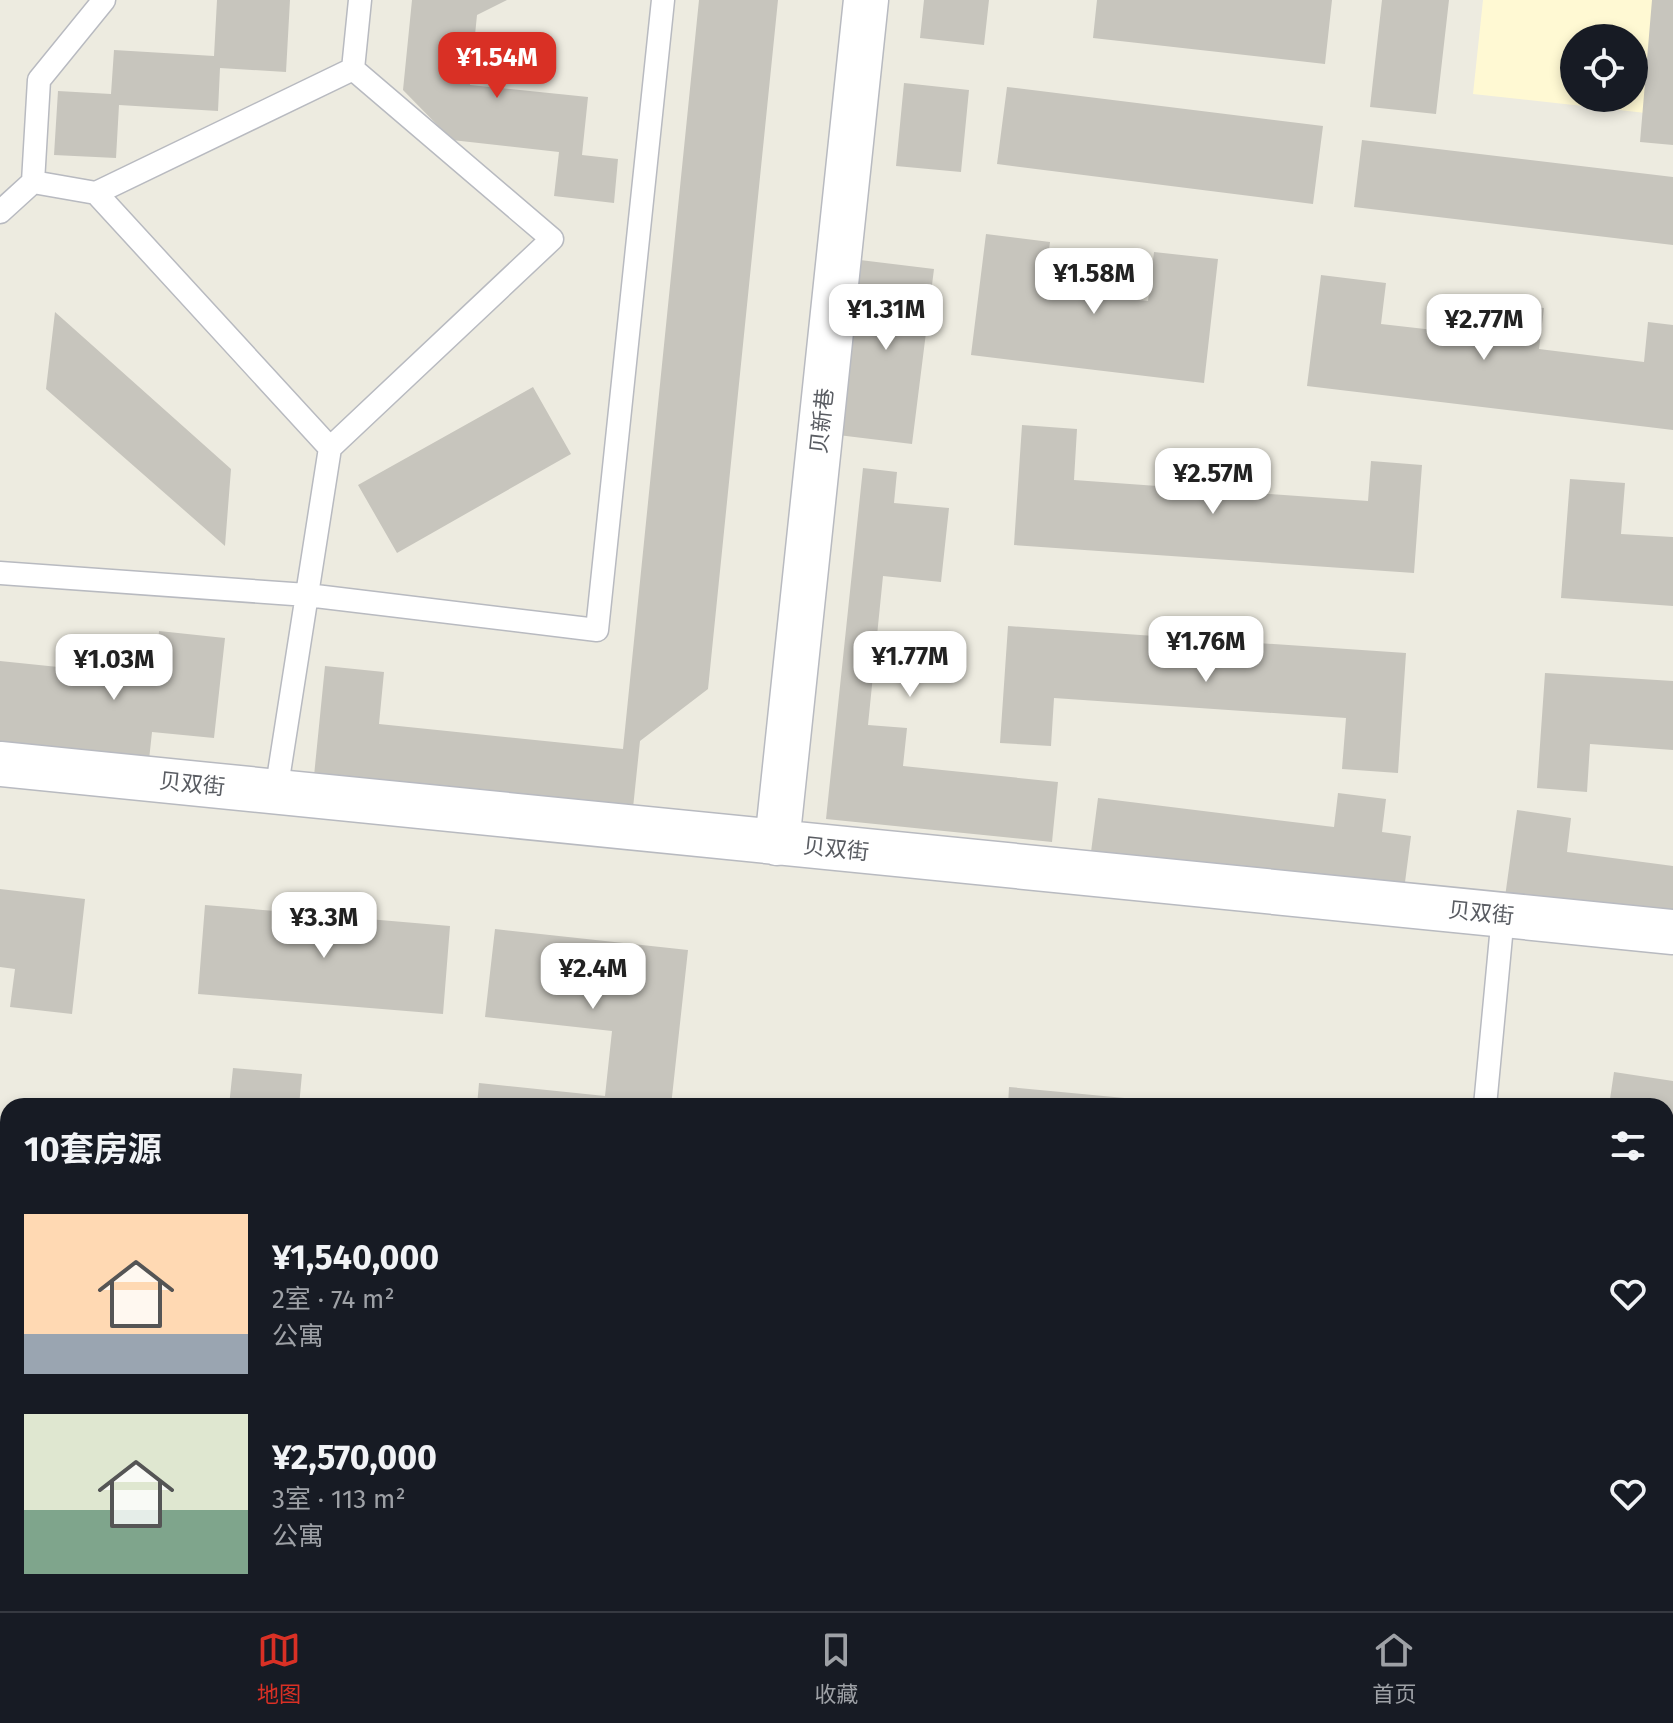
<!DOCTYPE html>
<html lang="zh">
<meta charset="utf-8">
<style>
body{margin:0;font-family:"Fira Sans","Noto Sans SC",sans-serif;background:#20242c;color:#f1f3f6;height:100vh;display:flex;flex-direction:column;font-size:30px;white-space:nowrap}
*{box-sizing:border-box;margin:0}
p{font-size:26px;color:#9ea1a6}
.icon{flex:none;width:44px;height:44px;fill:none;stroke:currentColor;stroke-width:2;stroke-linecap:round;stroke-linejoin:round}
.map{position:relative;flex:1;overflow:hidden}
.details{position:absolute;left:0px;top:1098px;width:1674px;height:514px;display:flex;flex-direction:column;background:#171b24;border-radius:24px 24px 0 0;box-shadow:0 4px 12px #0003}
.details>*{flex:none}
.fabs{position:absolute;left:1560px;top:24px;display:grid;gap:16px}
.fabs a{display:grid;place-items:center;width:88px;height:88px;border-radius:50%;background:#171b24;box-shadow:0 4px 12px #0003;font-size:40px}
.price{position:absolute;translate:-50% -68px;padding:0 18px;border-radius:16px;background:#fff;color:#222;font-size:26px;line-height:52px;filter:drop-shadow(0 2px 4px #0008)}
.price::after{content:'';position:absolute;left:50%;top:48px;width:24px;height:18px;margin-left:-12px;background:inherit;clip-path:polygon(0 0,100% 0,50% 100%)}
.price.selected{background:#d93025;color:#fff}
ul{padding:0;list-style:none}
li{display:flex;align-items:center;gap:24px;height:200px;padding:0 24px}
li span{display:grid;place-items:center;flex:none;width:224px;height:160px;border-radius:0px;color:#555}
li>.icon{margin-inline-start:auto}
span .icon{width:96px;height:96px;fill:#fffc;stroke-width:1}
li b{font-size:34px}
h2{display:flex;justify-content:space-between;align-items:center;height:96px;padding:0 24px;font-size:34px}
.dock{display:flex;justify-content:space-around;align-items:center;height:112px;border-top:2px solid #363941;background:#171b24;font-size:22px;color:#9ea1a6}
.dock a{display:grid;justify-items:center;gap:4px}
.dock .selected{color:#d93025}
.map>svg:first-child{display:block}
</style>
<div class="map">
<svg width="1673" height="1611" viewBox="0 0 1673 1611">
<rect width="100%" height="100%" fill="#edebe0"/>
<path fill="#fff9d3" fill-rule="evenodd" d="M1483 0H1673V116L1473 94ZM1574 38H1634V98H1574Z"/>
<path fill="#c7c5bd" d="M217 0H290L286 72 220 68 218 111 119 105 116 158 54 155 58 91 111 94 114 50 214 56Z
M412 0H507L477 15 470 85 588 97 582 155 618 159 614 203 554 196 559 152 452 140 403 90Z
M699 0H778L708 689 640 741 633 808 314 776 325 666 384 672 379 724 623 749Z
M924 0H989L984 45 920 38Z
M1097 0H1332L1325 64 1093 38Z
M1382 0H1449L1436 114 1370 107Z
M1652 0H1673V145L1640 142Z
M904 83 969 90 961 172 896 166Z
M1007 87 1323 126 1313 204 997 164Z
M1362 140 1673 177V245L1354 207Z
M986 234 1050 242 1044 289 1148 301 1154 252 1218 259 1204 383 971 355Z
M860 260 934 269 912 444 838 435Z
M1321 275 1386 283 1381 324 1478 335 1483 300 1544 308 1539 349 1644 362 1648 322 1673 325V430L1307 386Z
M55 312 231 469 225 546 46 389Z
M533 387 571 454 397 553 358 485Z
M1022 425 1077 429 1074 480 1368 501 1371 461 1422 465 1414 573 1014 545Z
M863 468 897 472 894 503 949 508 941 582 883 576 868 725 907 728 903 766 1058 782 1052 842 826 819Z
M1570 479 1625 483 1621 534 1673 537V606L1561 598Z
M1008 626 1406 653 1398 773 1342 769 1346 718 1054 698 1051 746 1000 743Z
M159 631 225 638 214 738 152 732 149 760 0 745V661L155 677Z
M1545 673 1673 681V750L1590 744 1587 792 1537 788Z
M1338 793 1386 799 1382 832 1411 836 1404 890 1091 852 1098 798 1334 827Z
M1517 810 1571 818 1567 852 1673 866V919L1505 897Z
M0 889 85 899 72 1014 10 1007 15 969 0 967Z
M205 905 450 926 443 1014 198 994Z
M495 929 688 950 671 1106H477L479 1083 605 1096 612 1031 485 1017Z
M233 1068 302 1074 299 1106H229Z
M1614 1072 1673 1081V1144L1668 1178 1666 1106H1609Z
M1009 1087 1188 1104 1187 1106H1008Z
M1666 1292 1673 1293V1350L1666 1349Z
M0 1519 8 1520V1590L0 1589Z
M1275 1604H1379L1385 1611H1282Z"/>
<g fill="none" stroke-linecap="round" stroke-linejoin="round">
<g stroke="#b8bac0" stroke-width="25">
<path id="service" d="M33 182 96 193
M0 212 33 182 39 80 104 0
M330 448 552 239 353 69
M0 573 307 595 597 630 663 0
M276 792 330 448 96 193 353 69 360 0
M1485 1106 1503 915
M1666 1488 1673 1489"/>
</g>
<g stroke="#b8bac0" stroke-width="47">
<path id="minor" d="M0 764 1673 932
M777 843 866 0"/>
</g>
<use href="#service" stroke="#fff" stroke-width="22"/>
<use href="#minor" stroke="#fff" stroke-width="44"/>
</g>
<g text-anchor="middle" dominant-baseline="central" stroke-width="7" stroke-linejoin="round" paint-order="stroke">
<g font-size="22" fill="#595c62" stroke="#fff">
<text transform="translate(822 421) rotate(-84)">贝新巷</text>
<text transform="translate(192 784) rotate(6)">贝双街</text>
<text transform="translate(836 849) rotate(6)">贝双街</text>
<text transform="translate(1481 913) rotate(6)">贝双街</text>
</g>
</g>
</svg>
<div class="fabs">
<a><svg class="icon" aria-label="locate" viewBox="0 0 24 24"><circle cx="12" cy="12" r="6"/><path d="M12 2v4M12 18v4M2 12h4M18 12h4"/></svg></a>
</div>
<b class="price selected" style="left:497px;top:100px">¥1.54M</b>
<b class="price" style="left:1094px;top:316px">¥1.58M</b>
<b class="price" style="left:886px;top:352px">¥1.31M</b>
<b class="price" style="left:1484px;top:362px">¥2.77M</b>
<b class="price" style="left:1213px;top:516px">¥2.57M</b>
<b class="price" style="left:1206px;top:684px">¥1.76M</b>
<b class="price" style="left:910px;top:699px">¥1.77M</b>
<b class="price" style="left:114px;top:702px">¥1.03M</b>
<b class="price" style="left:324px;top:960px">¥3.3M</b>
<b class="price" style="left:593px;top:1011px">¥2.4M</b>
<section class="details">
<h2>10套房源<svg class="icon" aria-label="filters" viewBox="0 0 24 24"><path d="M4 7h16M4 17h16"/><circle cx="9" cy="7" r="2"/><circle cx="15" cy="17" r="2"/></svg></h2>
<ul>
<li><span style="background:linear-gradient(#ffd9b3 75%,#9aa5b1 0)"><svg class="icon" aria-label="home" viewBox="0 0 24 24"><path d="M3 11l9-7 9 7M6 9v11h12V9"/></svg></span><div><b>¥1,540,000</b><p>2室 · 74 m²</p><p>公寓</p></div><svg class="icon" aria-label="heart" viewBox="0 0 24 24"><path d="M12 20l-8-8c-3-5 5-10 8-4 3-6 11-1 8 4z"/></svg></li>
<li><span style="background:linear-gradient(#dfe7d0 60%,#7fa58c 0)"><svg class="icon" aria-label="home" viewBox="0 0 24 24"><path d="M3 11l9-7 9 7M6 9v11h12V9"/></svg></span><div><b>¥2,570,000</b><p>3室 · 113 m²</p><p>公寓</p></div><svg class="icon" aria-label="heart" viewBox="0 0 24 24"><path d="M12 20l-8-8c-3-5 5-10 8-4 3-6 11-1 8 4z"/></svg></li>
</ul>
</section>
</div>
<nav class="dock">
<a class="selected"><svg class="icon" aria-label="map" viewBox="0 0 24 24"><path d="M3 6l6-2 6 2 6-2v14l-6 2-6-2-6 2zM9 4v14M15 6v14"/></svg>地图</a>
<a><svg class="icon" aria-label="saved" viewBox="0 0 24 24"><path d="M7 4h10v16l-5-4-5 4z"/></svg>收藏</a>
<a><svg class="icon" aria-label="home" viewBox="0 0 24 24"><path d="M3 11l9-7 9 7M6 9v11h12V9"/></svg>首页</a>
</nav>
